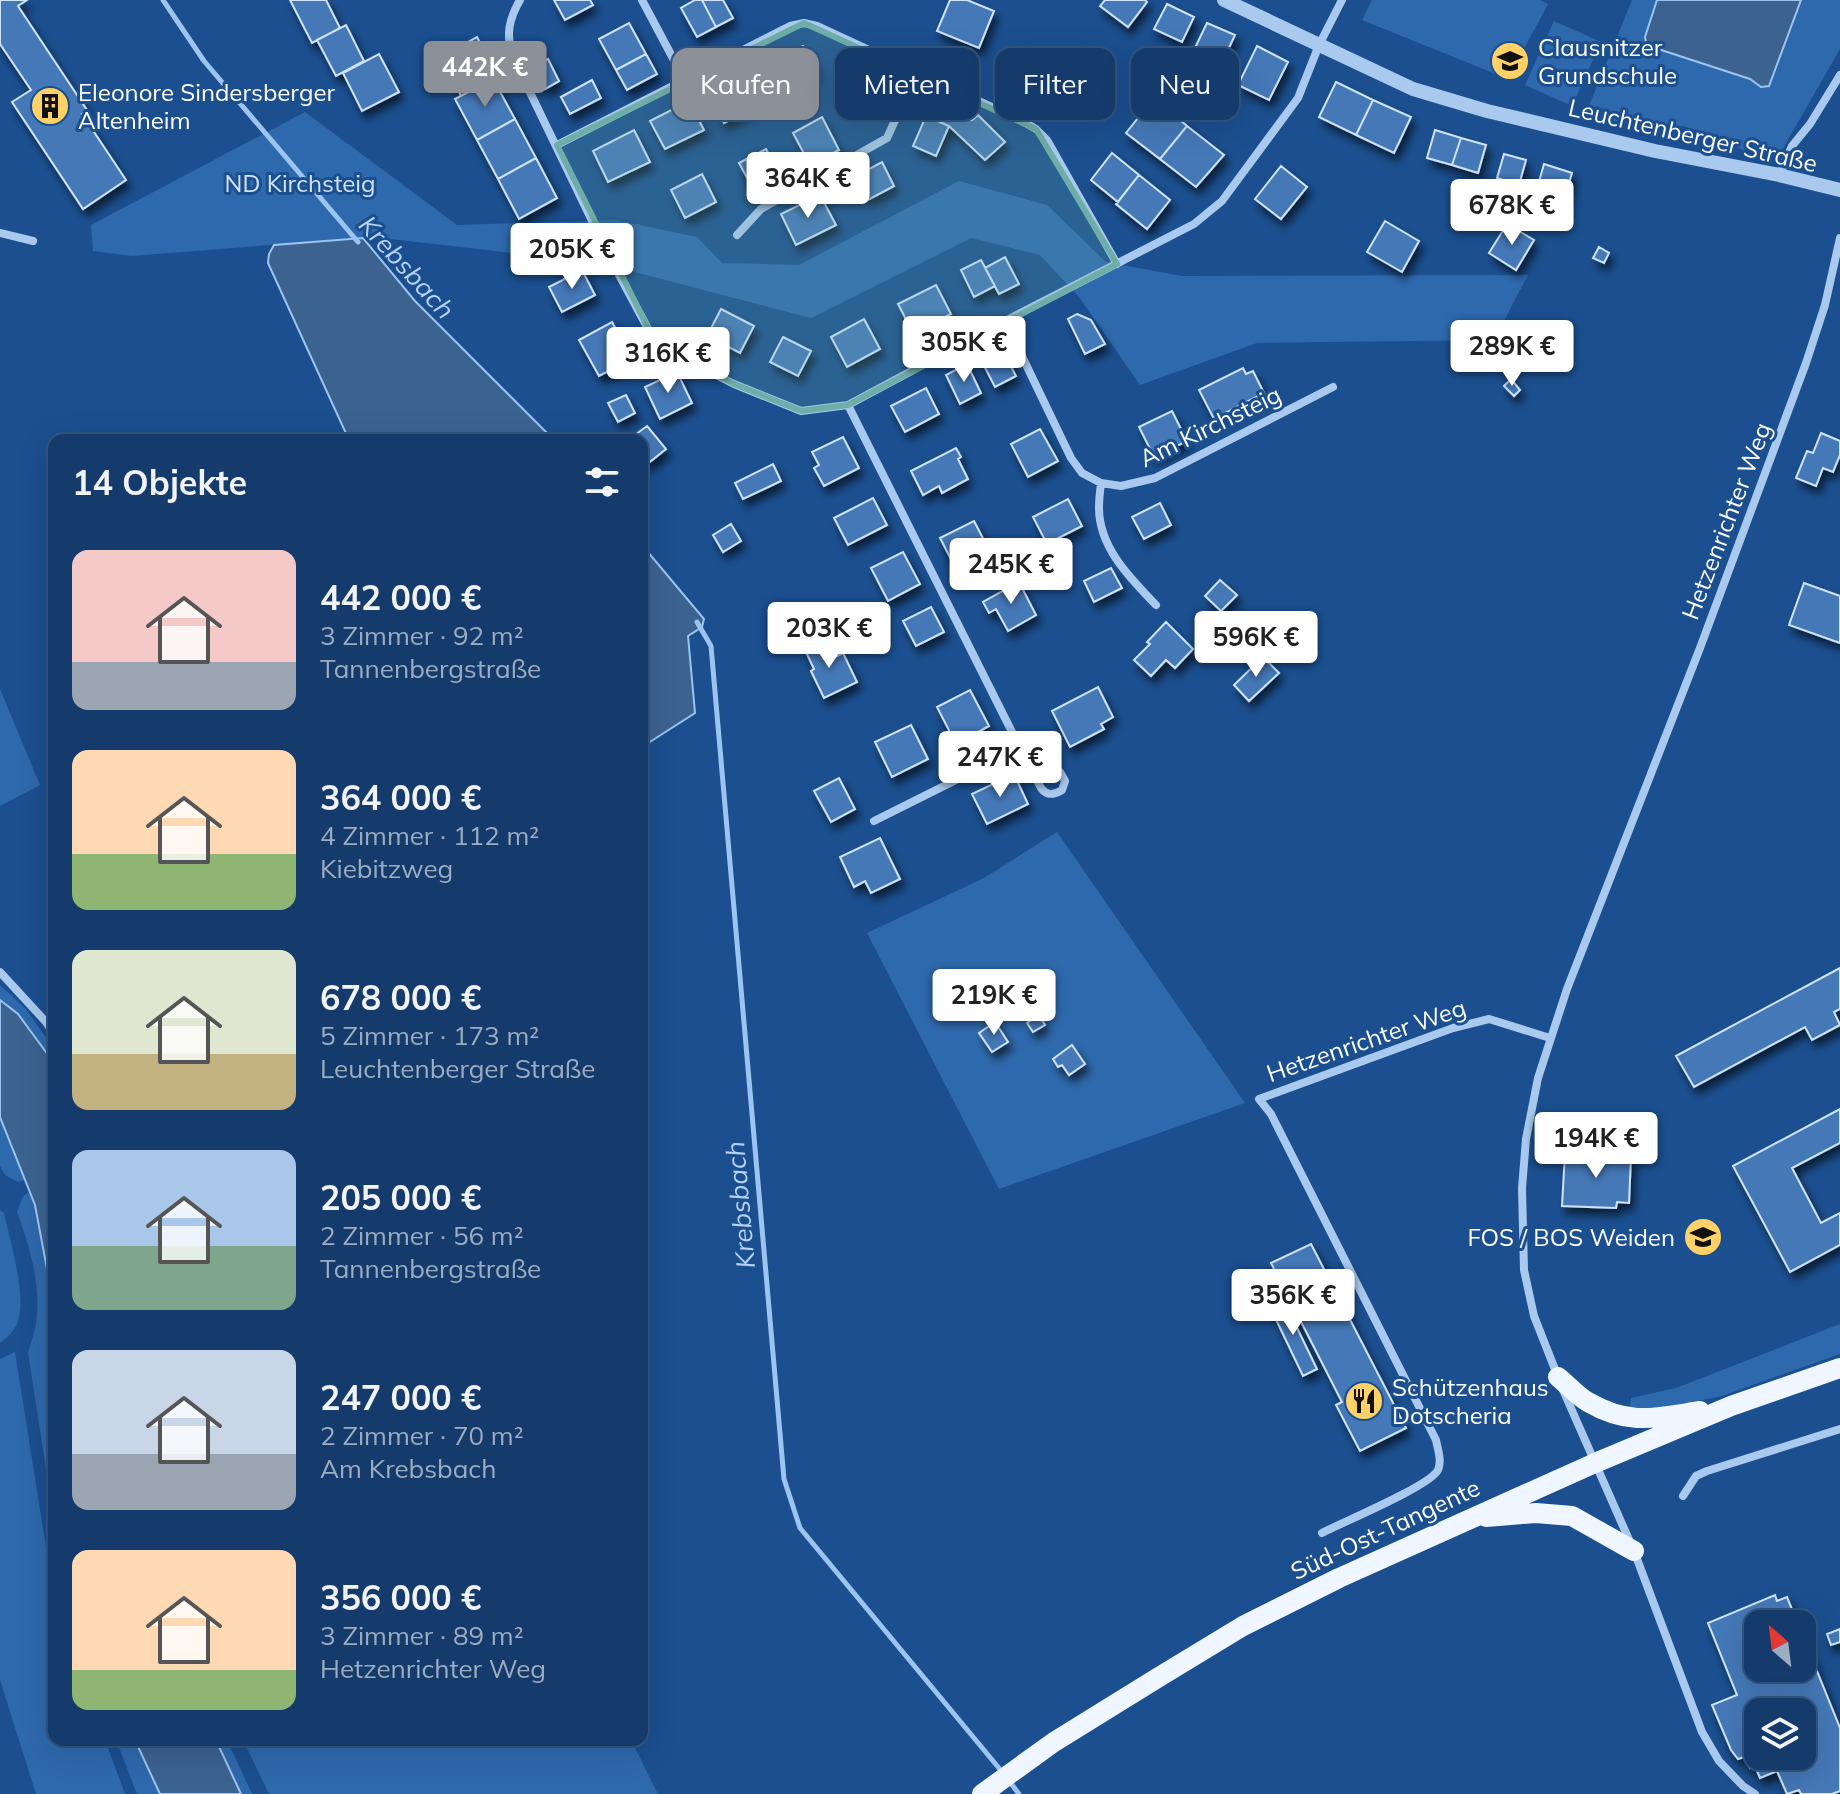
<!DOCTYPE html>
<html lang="de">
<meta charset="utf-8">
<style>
body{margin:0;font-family:Mulish,sans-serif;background:#1d4271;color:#f1f3f6;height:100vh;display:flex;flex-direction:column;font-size:30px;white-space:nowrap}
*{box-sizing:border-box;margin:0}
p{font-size:26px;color:#9dadc1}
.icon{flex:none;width:44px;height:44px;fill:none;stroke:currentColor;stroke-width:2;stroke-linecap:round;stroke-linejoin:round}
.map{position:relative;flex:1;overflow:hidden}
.drawer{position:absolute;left:48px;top:434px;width:600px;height:1312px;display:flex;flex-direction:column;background:#143b6b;border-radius:16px;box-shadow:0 8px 32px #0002,0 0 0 2px #33557e}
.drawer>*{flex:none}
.top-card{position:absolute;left:672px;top:48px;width:760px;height:72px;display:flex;gap:16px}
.needle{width:52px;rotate:332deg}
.tools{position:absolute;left:1744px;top:1610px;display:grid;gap:16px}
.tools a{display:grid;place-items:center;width:72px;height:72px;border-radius:16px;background:#143b6b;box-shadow:0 8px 32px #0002,0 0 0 2px #33557e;font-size:40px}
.price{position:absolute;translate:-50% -68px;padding:0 18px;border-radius:8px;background:#fff;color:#222;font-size:26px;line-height:52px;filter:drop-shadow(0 2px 4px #0008)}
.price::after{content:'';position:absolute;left:50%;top:48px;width:24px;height:18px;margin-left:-12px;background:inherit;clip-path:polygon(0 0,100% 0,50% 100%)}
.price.active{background:#8c9099;color:#fff}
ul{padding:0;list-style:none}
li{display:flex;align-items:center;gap:24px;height:200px;padding:0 24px}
li span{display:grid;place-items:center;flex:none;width:224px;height:160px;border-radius:16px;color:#555}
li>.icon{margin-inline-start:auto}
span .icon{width:96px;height:96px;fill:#fffc;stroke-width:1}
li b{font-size:34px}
h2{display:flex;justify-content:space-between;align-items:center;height:96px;padding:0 24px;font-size:34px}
.chip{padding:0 28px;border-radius:16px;background:#143b6b;box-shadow:0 8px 32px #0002,0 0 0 2px #33557e;font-size:28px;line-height:72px}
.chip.active{background:#8c9099;color:#fff}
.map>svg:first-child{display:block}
</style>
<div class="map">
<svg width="1840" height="1794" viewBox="0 0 1840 1794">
<defs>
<filter id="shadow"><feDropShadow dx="4" dy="7" stdDeviation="4" flood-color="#0009"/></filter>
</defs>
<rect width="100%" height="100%" fill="#1b4f8f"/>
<path fill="#2e69ad" d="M1372 0H1540L1548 4 1508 79 1362 20Z
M1632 0H1657L1645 37 1750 79 1761 87 1769 86 1801 0H1840V49L1778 157 1745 151 1720 138 1683 126 1642 125 1584 118Z
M1554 21 1601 42 1572 106 1525 85Z
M305 112 457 225 616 220 697 237 722 263 799 265 959 181 1047 205 1106 262 1182 276 1528 275 1494 340 1257 343 1140 385 1079 297 1040 255 971 238 811 318 600 263 373 237 131 256 93 251 91 225Z
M0 689 40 785 0 806Z
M1057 832 1245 1103 999 1189 867 933 984 878Z
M0 985 26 1009 54 1049V1063L18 1014 0 1000Z
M0 1117 2 1119 25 1180 18 1182 5 1175 0 1166Z
M30 1192 35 1205 53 1301 49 1410 54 1439V1520L28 1353C30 1345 33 1337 35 1329 43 1291 30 1247 17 1212L23 1196Z
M0 1210 4 1213C10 1239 28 1301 17 1324 13 1332 7 1338 0 1343Z
M1840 1324V1354L1722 1396 1629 1415 1631 1398 1676 1388Z
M15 1352 48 1560 54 1579V1740H105L125 1794H36L0 1680V1359Z
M116 1740H135L160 1794H137Z
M217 1740H227L252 1794H241Z
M243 1740H631L658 1794H269Z"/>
<path fill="#3c6290" stroke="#9cc4f0" stroke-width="2" d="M1657 0H1801L1769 86 1761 87 1750 79 1649 46 1646 43 1645 37Z
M363 238 415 301 554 440H349L268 263 269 254 274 245Z
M642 545 704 619 702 627 688 636 695 713 642 747Z
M0 1000 18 1014 54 1063V1439L49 1410 53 1301 35 1205 0 1117Z
M135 1740H216L241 1794H160Z"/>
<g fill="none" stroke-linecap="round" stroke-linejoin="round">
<path stroke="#9cc4f0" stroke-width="5" d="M163 0 204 61 358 242
M697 622 711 646 784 1479 800 1528 1003 1773
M1009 1781 1019 1794"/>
</g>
<path fill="#4478b7" stroke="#cfe3fa" stroke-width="2" fill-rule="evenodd" filter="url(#shadow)" d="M0 0H27L18 6 87 110 82 114 126 180 83 209 12 102 31 90 0 44Z
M290 0H326L340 28 312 43Z
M554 0H590L593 5 565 20Z
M695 0H702L716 27 697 37 681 8Z
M702 0H723L733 18 716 27Z
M950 0H967L994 11 979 48 937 31Z
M1105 0H1145L1147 2 1128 27 1100 6Z
M1167 4 1194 17 1182 42 1154 29Z
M629 23 646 54 616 70 599 39Z
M1207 23 1235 35 1220 67 1192 54Z
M346 25 364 61 336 76 317 40Z
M477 37 498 77 461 96 440 57Z
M803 46 817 72 809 76 812 82 801 87 785 55Z
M1257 46 1288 62 1269 100 1238 85Z
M379 54 399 92 362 111 343 73Z
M646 54 657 74 627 90 616 70Z
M785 55 801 87 784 96 768 64Z
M548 59 559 81 545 89 534 67Z
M864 70 891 83 878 108 851 95Z
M750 72 766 101 752 108 736 79Z
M493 79 515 119 477 140 455 99Z
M736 79 752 108 738 116 722 86Z
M592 80 601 98 570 114 561 97Z
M1336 82 1373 100 1356 135 1319 117Z
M722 86 738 116 724 123 708 94Z
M1154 98 1187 126 1160 159 1126 133Z
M1373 100 1411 117 1394 153 1356 135Z
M689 101 704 130 665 149 650 121Z
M939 105 972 120 978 115 1005 142 985 160 949 126 933 119Z
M926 116 949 126 936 156 913 146Z
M822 117 839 150 810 165 793 133Z
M515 119 536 158 498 179 477 140Z
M1187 126 1224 155 1196 187 1160 159Z
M634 130 650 162 608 182 593 151Z
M1435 130 1461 138 1452 165 1427 158Z
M1461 138 1486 145 1478 173 1452 165Z
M766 149 778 171 751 185 739 163Z
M1112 153 1139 175 1118 202 1091 180Z
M1504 154 1526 160 1519 185 1497 178Z
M536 158 557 198 519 219 498 179Z
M882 162 894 186 868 200 856 176Z
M1544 164 1572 173 1564 200 1536 192Z
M1281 166 1307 187 1281 219 1255 199Z
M702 174 716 202 685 218 671 190Z
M1139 175 1170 200 1147 229 1116 204Z
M1494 182 1510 191 1497 213 1481 203Z
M820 195 836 225 796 245 781 214Z
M1385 221 1419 241 1402 272 1367 252Z
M1507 224 1534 240 1516 270 1489 253Z
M1599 247 1609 253 1604 263 1593 258Z
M1005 257 1019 284 999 294 985 268Z
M981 260 995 286 974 297 961 270Z
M582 270 595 295 562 312 549 287Z
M936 285 951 314 913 333 898 304Z
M721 309 754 326 740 353 707 336Z
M1077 314 1091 320 1105 344 1085 354 1068 319Z
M864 319 880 349 847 367 831 337Z
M612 322 632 359 599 376 579 340Z
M783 337 811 351 798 376 770 362Z
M1001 347 1016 376 995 387 980 358Z
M967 364 981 393 960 404 946 375Z
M1243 368 1246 374 1253 371 1264 393 1214 419 1199 390Z
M677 372 692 403 660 419 645 387Z
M1511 379 1520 390 1514 396 1504 386Z
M926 388 939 414 905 432 891 406Z
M626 395 635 413 618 422 608 403Z
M1172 411 1187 441 1154 457 1139 427Z
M647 426 666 449 646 465 642 460V440H628Z
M1040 429 1058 461 1028 477 1011 444Z
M1821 433 1840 441V455L1833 472 1823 468 1816 486 1796 478 1807 451 1813 453Z
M843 437 859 468 824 486 814 468 819 465 812 452Z
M956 448 961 457 958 459 968 479 942 493 939 486 923 495 911 471Z
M773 464 781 481 743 499 735 483Z
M873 498 887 525 848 545 834 518Z
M1068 499 1082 526 1047 544 1033 517Z
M1160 503 1171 525 1144 539 1132 517Z
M974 521 989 550 955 567 940 538Z
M731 524 741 541 723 552 713 535Z
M903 552 920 584 888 601 871 568Z
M1111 568 1122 588 1094 602 1084 581Z
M1220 580 1237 595 1221 611 1205 596Z
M1019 582 1036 615 1008 631 996 609 989 613 983 602Z
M1804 583 1840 596V643L1789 625Z
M931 607 944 632 916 646 903 621Z
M1166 622 1193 649 1175 668 1166 660 1151 676 1134 660 1150 644 1147 642Z
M820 640 830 660 843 653 857 682 824 698 811 671 814 669 804 648Z
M1263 657 1279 673 1249 701 1234 685Z
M1098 687 1113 717 1101 724 1104 729 1070 747 1052 711Z
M970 690 989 726 956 744 937 707Z
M911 725 928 759 892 777 875 742Z
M1014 774 1028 804 987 824 972 794Z
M839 778 855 809 831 822 814 791Z
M880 838 900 879 871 893 865 881 854 887 840 857Z
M1840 968V1009L1834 1012 1840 1025 1812 1040 1805 1027 1694 1087 1676 1056Z
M1039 1015 1045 1025 1033 1032 1027 1023Z
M995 1022 1008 1042 992 1052 979 1033Z
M1072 1045 1085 1064 1069 1075 1062 1065 1058 1067 1053 1059Z
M1840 1109V1143L1792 1168 1821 1223 1840 1213V1245L1790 1272 1733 1166Z
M1565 1153 1631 1156 1629 1203 1617 1202 1616 1208 1562 1206Z
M1311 1244 1406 1428 1360 1451 1336 1405 1342 1402 1271 1263Z
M1283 1299 1317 1369 1303 1376 1269 1305Z
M1775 1595 1777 1601 1787 1597 1798 1624H1758V1668H1802V1634L1840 1728V1791L1832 1794H1801L1799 1790 1787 1794 1777 1771 1760 1778 1755 1766 1750 1768 1744 1757 1738 1759 1731 1750 1712 1705 1737 1695 1708 1623ZM1758 1712H1802V1756H1758Z
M1840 1629V1642L1831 1645 1827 1634Z"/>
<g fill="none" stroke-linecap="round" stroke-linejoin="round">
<path stroke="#a9c9ee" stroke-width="8" d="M520 0C509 19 506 34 512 55L610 258 653 338 678 356 734 384 801 411 848 405 1005 321 1194 224 1222 201 1298 98 1319 45 1342 0
M642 0 684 79
M557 145 790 26 804 23 817 26 1022 121 1036 129 1047 140 1117 264
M1779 175 1792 146 1810 124 1840 75
M0 233 33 241
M737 235 761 209 887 138 917 72
M1005 321 1071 458 1082 473 1101 483C1100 491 1099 500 1099 508 1099 548 1131 579 1156 605
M848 405 1020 748 1041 788C1047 796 1054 795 1062 790L1065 781 1060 772 1027 760
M1101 483 1121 486 1155 478 1333 387
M874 821 1020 748
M0 972 46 1022 54 1034
M1558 1377 1534 1316 1524 1270 1522 1188 1526 1139 1538 1078 1567 989 1700 648 1806 363 1825 305 1840 238
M1563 1390 1634 1551 1702 1732 1719 1761 1743 1786 1755 1794
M1683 1496 1696 1476 1707 1471 1840 1429
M1322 1533C1343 1522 1430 1486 1438 1470 1442 1461 1438 1450 1436 1440L1271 1114 1259 1099 1453 1028 1489 1019 1550 1038"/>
<path stroke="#a9c9ee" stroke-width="14" d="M1224 0 1413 89 1487 111 1655 151 1779 175 1840 190"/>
<path stroke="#f0f6ff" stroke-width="20" d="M1558 1377C1568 1385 1577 1396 1588 1402 1629 1426 1655 1418 1700 1411
M1486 1517 1536 1513 1572 1516 1634 1551
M982 1794 1054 1742 1159 1677 1243 1626 1339 1578 1595 1463 1731 1406 1840 1368"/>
</g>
<path fill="#6fada8" fill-opacity="0.2" stroke="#6fada8" stroke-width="6" stroke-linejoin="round" d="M804 23 1036 129 1117 264 848 405 801 411 734 384 653 338 557 145Z"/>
<defs>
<g id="school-disc" transform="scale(2)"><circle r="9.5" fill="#ffd166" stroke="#1b4f8f"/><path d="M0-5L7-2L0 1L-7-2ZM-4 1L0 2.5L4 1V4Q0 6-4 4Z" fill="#111"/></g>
<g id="building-disc" transform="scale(2)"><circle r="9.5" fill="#ffd166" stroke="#1b4f8f"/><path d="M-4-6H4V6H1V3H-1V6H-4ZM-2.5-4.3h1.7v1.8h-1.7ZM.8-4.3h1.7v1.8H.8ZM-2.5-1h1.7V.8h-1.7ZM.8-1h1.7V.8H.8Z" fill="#111"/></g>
<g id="restaurant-disc" transform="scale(2)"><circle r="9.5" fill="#ffd166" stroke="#1b4f8f"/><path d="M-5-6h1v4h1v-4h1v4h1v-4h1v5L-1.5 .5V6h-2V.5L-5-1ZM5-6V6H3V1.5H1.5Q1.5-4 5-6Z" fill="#111"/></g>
</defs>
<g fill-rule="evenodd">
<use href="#school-disc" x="1510" y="61"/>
<use href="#building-disc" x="50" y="106"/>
<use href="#school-disc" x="1703" y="1237"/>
<use href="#restaurant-disc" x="1364" y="1401"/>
</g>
<g text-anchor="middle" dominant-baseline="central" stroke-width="6" stroke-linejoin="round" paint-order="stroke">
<g font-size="24" fill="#fff" stroke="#1b4f8f" text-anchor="start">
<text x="1538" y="47">Clausnitzer<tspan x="1538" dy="28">Grundschule</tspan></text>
<text x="78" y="92">Eleonore Sindersberger<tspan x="78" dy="28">Altenheim</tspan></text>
<text x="1675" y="1237" text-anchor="end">FOS / BOS Weiden</text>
<text x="1392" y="1387">Schützenhaus<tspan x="1392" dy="28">Dotscheria</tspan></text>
</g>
<g font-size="24" fill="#fff" stroke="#1b4f8f">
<text transform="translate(1693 135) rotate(13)">Leuchtenberger Straße</text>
<text transform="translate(1210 426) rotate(-26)">Am Kirchsteig</text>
<text transform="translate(1726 521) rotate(-69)">Hetzenrichter Weg</text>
<text transform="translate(1366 1040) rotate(-19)">Hetzenrichter Weg</text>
<text transform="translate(1385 1529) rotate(-25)">Süd-Ost-Tangente</text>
</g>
<g font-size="24" fill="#cfe3fa" stroke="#1b4f8f">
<text x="300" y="183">ND Kirchsteig</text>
</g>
<g font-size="26" font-style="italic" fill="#b5d3f5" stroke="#1b4f8f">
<text transform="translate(407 267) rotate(48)">Krebsbach</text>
<text transform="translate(740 1205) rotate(-95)">Krebsbach</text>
</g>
</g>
</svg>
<div class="tools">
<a><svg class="needle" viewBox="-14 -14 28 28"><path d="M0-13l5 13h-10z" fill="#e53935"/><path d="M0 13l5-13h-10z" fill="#9dadc1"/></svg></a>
<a><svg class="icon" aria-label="layers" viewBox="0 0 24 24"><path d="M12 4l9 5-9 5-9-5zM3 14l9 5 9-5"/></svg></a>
</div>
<b class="price active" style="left:485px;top:109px">442K €</b>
<b class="price" style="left:808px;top:220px">364K €</b>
<b class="price" style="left:1512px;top:247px">678K €</b>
<b class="price" style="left:572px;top:291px">205K €</b>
<b class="price" style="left:964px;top:384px">305K €</b>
<b class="price" style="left:1512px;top:388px">289K €</b>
<b class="price" style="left:668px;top:395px">316K €</b>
<b class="price" style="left:1011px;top:606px">245K €</b>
<b class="price" style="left:829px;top:670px">203K €</b>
<b class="price" style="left:1256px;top:679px">596K €</b>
<b class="price" style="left:1000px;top:799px">247K €</b>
<b class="price" style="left:994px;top:1037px">219K €</b>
<b class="price" style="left:1596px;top:1180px">194K €</b>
<b class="price" style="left:1293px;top:1337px">356K €</b>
<div class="top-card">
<a class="chip active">Kaufen</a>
<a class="chip">Mieten</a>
<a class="chip">Filter</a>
<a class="chip">Neu</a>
</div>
<section class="drawer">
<h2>14 Objekte<svg class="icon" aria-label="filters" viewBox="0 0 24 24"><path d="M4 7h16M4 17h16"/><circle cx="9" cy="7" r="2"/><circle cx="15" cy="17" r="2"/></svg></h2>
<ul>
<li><span style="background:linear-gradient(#f6c9c9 70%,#9aa5b1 0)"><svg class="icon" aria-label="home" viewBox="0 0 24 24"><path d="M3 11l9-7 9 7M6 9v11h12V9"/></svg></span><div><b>442 000 €</b><p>3 Zimmer · 92 m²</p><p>Tannenbergstraße</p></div></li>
<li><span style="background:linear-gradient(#ffd9b3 65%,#8fb573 0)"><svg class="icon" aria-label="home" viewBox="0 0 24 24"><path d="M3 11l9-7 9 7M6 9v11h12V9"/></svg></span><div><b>364 000 €</b><p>4 Zimmer · 112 m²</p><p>Kiebitzweg</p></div></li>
<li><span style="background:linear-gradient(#dfe7d0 65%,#c2b280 0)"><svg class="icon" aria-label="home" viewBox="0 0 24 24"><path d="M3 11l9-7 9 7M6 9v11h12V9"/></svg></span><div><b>678 000 €</b><p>5 Zimmer · 173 m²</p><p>Leuchtenberger Straße</p></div></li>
<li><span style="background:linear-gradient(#a9c7e8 60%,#7fa58c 0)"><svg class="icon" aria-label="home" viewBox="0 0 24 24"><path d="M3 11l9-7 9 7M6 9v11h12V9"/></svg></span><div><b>205 000 €</b><p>2 Zimmer · 56 m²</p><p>Tannenbergstraße</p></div></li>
<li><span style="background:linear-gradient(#c9d6e8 65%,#9aa5b1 0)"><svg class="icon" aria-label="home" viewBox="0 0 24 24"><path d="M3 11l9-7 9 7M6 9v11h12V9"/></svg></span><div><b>247 000 €</b><p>2 Zimmer · 70 m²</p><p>Am Krebsbach</p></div></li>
<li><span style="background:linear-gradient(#ffd9b3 75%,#8fb573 0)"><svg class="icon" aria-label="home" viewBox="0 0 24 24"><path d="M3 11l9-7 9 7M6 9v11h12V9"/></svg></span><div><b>356 000 €</b><p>3 Zimmer · 89 m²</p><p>Hetzenrichter Weg</p></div></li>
</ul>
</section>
</div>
